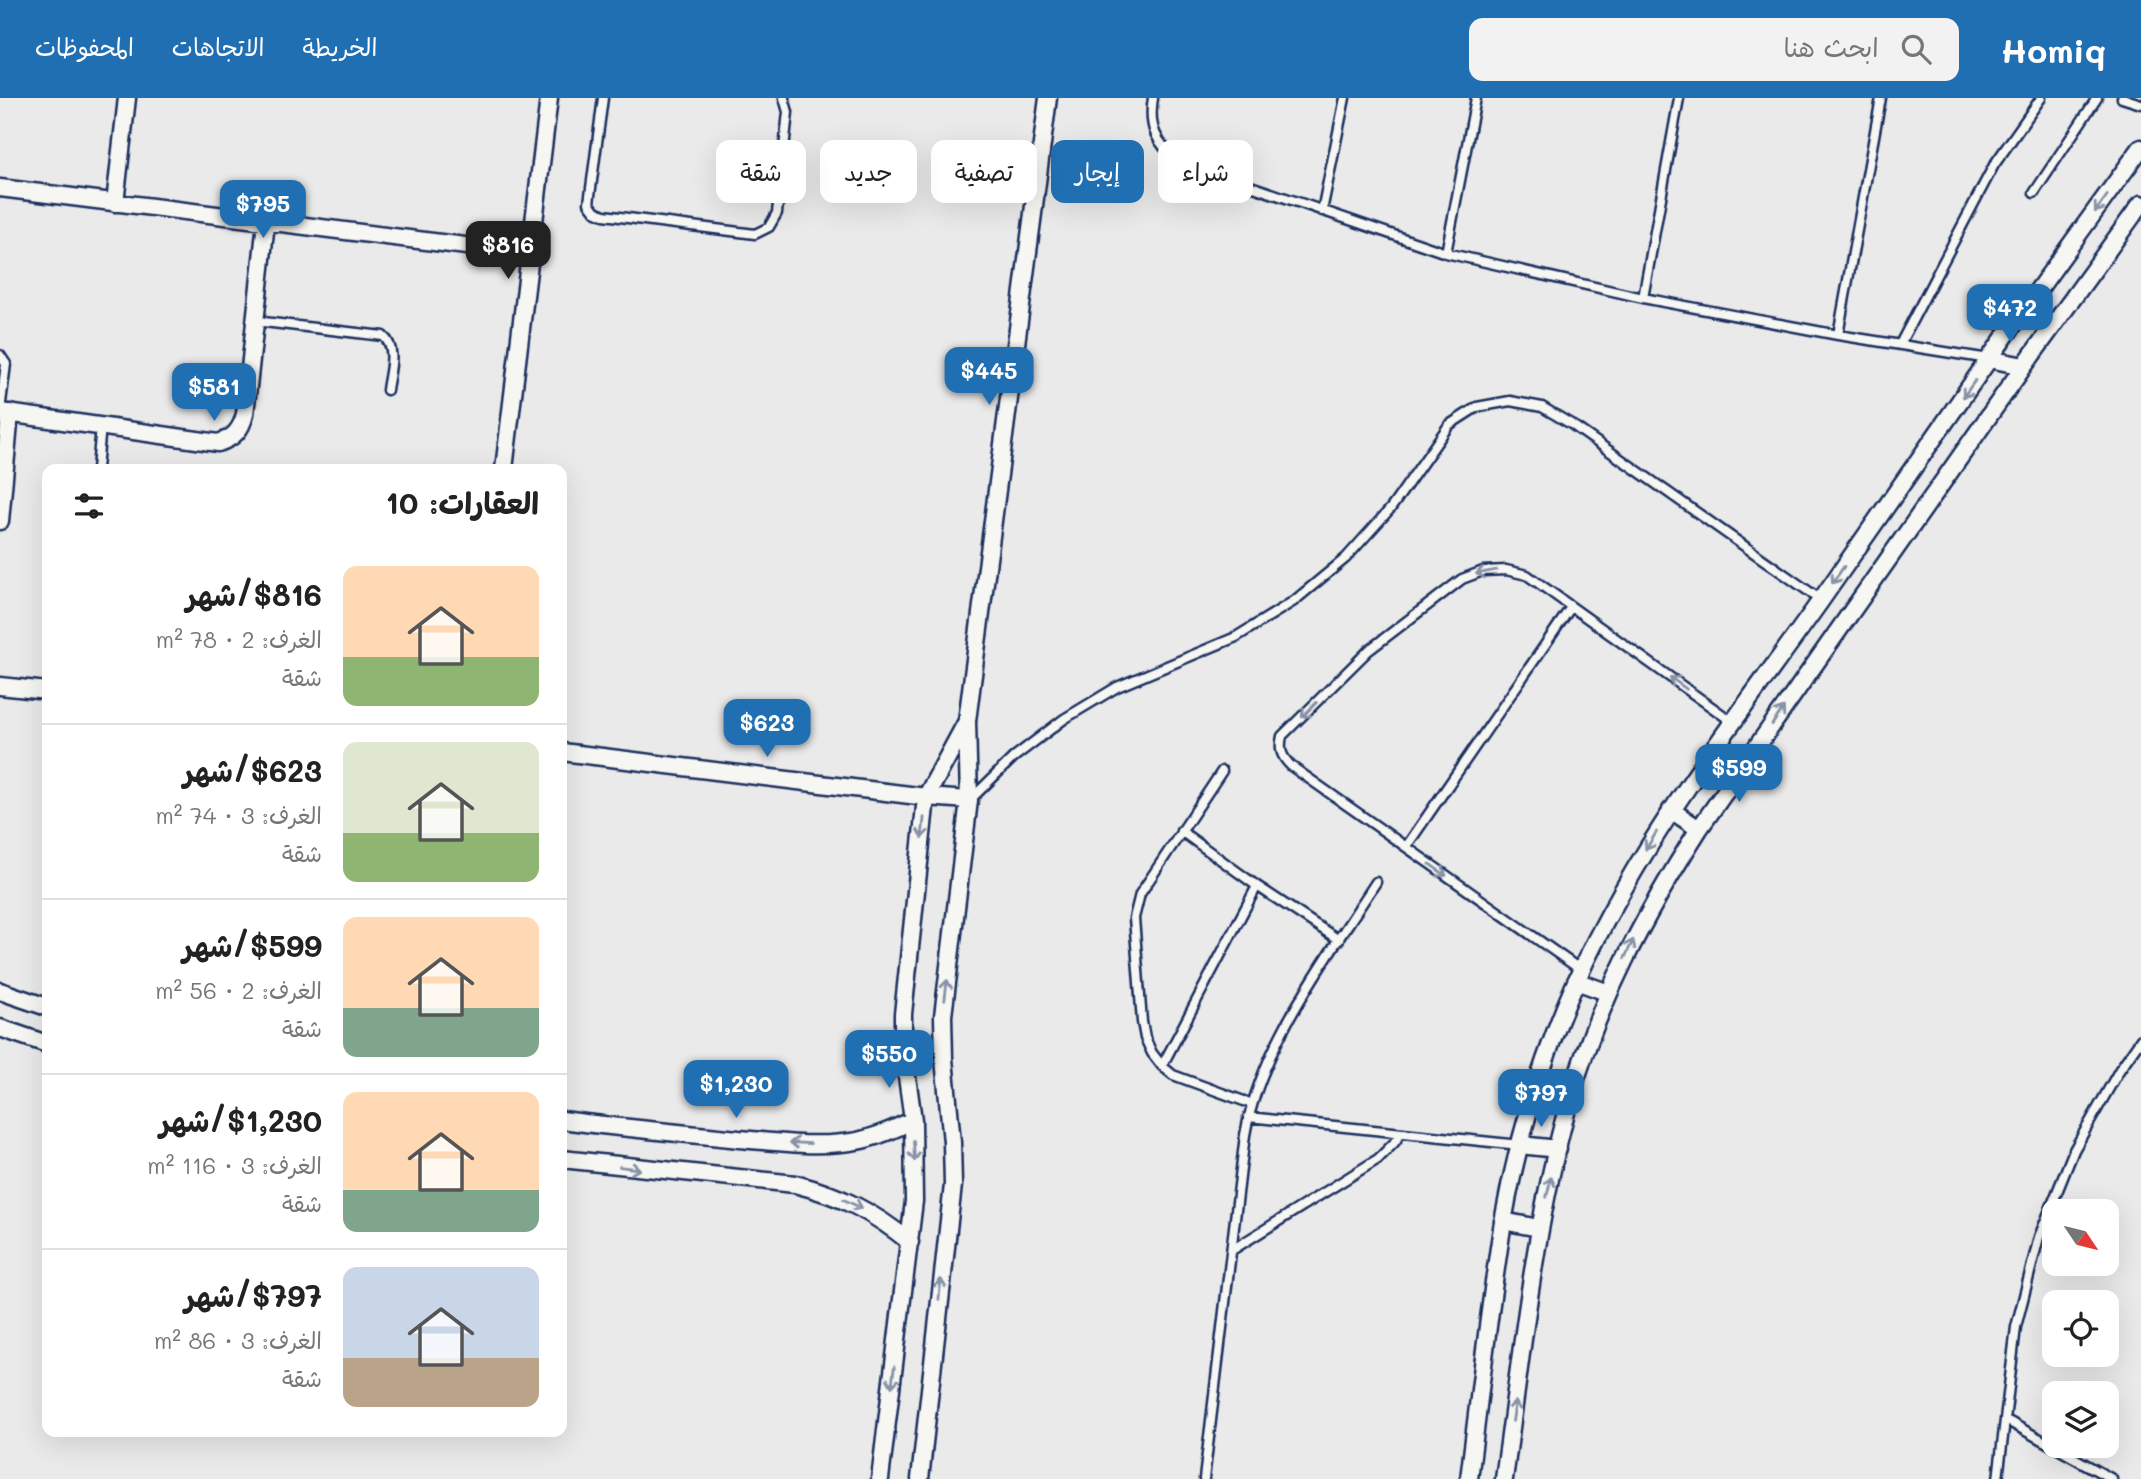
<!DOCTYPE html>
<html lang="ar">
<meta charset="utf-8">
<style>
body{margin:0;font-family:Mali,"Playpen Sans Arabic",sans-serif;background:#f2f2f2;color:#222;direction:rtl;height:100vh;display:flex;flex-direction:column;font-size:26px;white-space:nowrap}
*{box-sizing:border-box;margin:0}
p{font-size:23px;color:#767676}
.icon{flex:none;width:38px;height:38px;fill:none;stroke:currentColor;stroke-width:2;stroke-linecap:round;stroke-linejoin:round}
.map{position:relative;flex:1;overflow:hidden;direction:ltr}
.drawer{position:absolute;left:42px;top:366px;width:525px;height:973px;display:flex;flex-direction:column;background:#fff;border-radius:14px;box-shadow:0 7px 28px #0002;direction:rtl}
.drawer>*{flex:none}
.hud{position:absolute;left:588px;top:42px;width:665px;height:63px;direction:rtl;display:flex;gap:14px}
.needle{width:46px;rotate:125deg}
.controls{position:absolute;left:2042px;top:1101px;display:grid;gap:14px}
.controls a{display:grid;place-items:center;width:77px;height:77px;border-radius:14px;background:#fff;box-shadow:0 7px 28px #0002;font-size:35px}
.price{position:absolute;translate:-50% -60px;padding:0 16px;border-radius:14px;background:#1f6fb2;color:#fff;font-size:23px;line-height:46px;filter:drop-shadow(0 2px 4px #0008)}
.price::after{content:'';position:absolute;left:50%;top:42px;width:21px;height:16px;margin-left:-10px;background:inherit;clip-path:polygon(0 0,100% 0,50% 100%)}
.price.selected{background:#222;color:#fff}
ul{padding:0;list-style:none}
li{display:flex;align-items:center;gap:21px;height:175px;padding:0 28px}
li+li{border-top:2px solid #e0e0e0}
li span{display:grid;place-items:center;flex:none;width:196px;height:140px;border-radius:14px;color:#555}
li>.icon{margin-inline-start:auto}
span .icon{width:84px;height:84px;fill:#fffc;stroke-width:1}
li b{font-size:30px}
h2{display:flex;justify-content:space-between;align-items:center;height:84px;padding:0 28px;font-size:30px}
.chip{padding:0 24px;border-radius:14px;background:#fff;box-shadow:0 7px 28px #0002;font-size:24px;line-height:63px}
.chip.selected{background:#1f6fb2;color:#fff}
header{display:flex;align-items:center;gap:42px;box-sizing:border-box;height:98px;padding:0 35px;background:#1f6fb2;color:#fff}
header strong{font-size:33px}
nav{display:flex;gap:38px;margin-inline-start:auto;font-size:24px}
.search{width:490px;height:63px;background:#f2f2f2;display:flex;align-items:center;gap:18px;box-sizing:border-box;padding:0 24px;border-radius:14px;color:#767676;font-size:26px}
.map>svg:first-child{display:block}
</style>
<header>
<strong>Homiq</strong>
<div class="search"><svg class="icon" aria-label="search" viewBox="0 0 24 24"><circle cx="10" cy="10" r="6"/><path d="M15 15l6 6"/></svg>ابحث هنا</div>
<nav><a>الخريطة</a><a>الاتجاهات</a><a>المحفوظات</a></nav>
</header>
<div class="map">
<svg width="2141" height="1381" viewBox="0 0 2141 1381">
<rect width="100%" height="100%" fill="#e9eae9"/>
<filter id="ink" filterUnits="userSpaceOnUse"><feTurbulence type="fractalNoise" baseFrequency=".0143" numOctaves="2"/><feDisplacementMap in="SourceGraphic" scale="14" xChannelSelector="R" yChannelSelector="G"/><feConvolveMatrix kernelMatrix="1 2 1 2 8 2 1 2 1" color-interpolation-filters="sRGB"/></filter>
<g filter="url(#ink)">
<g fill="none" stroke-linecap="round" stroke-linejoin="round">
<g stroke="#1b2f5e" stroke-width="13">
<path id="lane" d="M603 0 589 105 595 113 604 117 755 136 769 129 777 115 788 14 784 0
M1153 0C1148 30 1156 44 1178 63L1446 155 1643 200 1838 237 1989 261
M2122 0 2141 6
M2034 95 2097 0
M1322 113 1345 0
M1446 155 1476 0
M1643 200 1679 0
M255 223 383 238C398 250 389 275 387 292
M1838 237 1881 0
M1900 246 1994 67 2041 0
M0 257 6 266 0 313
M97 371 101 328
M1222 673 1140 796 1134 820 1142 924 1145 940 1152 955 1162 968 1173 977 1252 1006
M971 701 1014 659 1064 621 1117 589 1236 539 1294 503 1346 460 1391 410 1449 327 1477 309 1510 303 1542 309 1571 326 1821 502
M1181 733 1257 788 1339 842
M1406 749 1571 509
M1581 872 1291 668C1281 658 1279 651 1282 638L1369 552 1462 481 1483 473 1506 472 1527 477 1734 625
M1162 968 1257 788
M1248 1019 1520 1047
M1232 1152 1378 1061 1394 1045 1400 1036
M2006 1322 2112 1381
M1204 1381 1245 1037C1261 947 1327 860 1376 784
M1998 1381 2016 1229 2039 1139 2074 1052 2120 971 2141 941"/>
</g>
<g stroke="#1b2f5e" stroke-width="21">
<path id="street" d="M0 90 530 156
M115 105 127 0
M1989 261 2024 268
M0 314 218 345C234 340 241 332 245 316L266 124
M504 371 549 0
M0 423 10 315
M0 588 47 593
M562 654 926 699 969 702
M1671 712 1699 731
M1576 883 1609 895
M0 893 47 909
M0 930 47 946
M562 1022C621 1030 680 1035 739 1041 778 1044 818 1050 857 1043 877 1039 895 1031 913 1022
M1520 1047 1558 1051
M562 1061 795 1086C842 1098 873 1114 910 1144
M1503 1123 1539 1130
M880 1381 914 1103 913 1022 903 950V916L926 699 966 625
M920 1381 953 1087 952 1044 944 961 943 918 969 702 967 623 1048 0
M1469 1381C1480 1295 1489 1209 1503 1124 1514 1061 1531 999 1553 940 1612 778 1720 644 1819 505 1876 424 1932 342 1989 261 2039 190 2090 120 2141 50
M1504 1381C1522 1255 1534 1127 1569 1004 1597 906 1645 816 1699 731L2024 268 2141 106"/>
</g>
<use href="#lane" stroke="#f6f6f2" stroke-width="8"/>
<use href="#street" stroke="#f6f6f2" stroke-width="16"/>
</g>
<defs><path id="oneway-shaft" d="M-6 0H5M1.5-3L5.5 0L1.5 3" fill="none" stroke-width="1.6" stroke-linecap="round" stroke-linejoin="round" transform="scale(1.75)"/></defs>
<g stroke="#8892a8">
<use href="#oneway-shaft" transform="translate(2101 106) rotate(126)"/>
<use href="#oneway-shaft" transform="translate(1969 291) rotate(125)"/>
<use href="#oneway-shaft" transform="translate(1486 474) rotate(170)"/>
<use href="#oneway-shaft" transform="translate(1838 477) rotate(125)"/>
<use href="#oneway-shaft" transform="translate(1678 585) rotate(-144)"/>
<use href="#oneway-shaft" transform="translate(1309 612) rotate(135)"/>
<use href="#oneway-shaft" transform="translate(1778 618) rotate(-55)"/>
<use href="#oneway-shaft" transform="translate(923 730) rotate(96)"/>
<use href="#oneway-shaft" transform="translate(1651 743) rotate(122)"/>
<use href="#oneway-shaft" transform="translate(1438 772) rotate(35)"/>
<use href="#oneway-shaft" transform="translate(1629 851) rotate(-65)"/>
<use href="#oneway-shaft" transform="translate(946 892) rotate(-83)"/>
<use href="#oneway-shaft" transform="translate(800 1045) rotate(-177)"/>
<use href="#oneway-shaft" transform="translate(914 1053) rotate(87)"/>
<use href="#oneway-shaft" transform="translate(630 1070) rotate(7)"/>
<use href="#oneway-shaft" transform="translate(1549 1089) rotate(-77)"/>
<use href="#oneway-shaft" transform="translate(853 1106) rotate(25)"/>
<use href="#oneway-shaft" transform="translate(940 1191) rotate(-84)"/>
<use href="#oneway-shaft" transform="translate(893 1279) rotate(97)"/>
<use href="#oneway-shaft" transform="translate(1514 1313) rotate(-82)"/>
</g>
</g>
</svg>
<div class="controls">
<a><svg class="needle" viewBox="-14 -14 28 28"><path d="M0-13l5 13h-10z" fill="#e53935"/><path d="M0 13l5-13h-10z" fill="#767676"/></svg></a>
<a><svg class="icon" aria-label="locate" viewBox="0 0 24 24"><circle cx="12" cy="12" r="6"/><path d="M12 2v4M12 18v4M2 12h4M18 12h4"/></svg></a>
<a><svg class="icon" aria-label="layers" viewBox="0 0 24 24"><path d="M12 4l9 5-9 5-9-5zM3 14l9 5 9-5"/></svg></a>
</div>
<b class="price" style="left:263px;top:142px">$795</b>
<b class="price selected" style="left:508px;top:183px">$816</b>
<b class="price" style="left:2010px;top:246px">$472</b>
<b class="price" style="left:989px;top:309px">$445</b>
<b class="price" style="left:214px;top:325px">$581</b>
<b class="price" style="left:767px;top:661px">$623</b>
<b class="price" style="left:1739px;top:706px">$599</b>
<b class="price" style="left:889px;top:992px">$550</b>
<b class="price" style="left:736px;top:1022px">$1,230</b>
<b class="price" style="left:1541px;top:1031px">$797</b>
<div class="hud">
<a class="chip">شراء</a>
<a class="chip selected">إيجار</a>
<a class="chip">تصفية</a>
<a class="chip">جديد</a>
<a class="chip">شقة</a>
</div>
<section class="drawer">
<h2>العقارات: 10<svg class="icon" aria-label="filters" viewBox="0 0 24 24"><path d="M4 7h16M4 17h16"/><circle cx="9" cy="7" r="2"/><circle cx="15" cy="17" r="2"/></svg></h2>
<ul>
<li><span style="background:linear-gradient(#ffd9b3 65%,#8fb573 0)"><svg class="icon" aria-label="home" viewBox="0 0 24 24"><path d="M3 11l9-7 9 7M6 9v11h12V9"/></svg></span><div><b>$816/شهر</b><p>الغرف: 2 · 78 m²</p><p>شقة</p></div></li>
<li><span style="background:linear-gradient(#dfe7d0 65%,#8fb573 0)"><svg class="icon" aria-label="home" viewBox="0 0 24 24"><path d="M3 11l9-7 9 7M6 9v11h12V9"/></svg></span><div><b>$623/شهر</b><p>الغرف: 3 · 74 m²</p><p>شقة</p></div></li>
<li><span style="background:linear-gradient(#ffd9b3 65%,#7fa58c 0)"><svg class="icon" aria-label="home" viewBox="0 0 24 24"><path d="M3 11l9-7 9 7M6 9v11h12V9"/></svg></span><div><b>$599/شهر</b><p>الغرف: 2 · 56 m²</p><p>شقة</p></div></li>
<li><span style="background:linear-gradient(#ffd9b3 70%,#7fa58c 0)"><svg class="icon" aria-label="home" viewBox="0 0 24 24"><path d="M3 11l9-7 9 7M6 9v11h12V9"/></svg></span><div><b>$1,230/شهر</b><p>الغرف: 3 · 116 m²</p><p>شقة</p></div></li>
<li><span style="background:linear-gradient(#c9d6e8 65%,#b9a48a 0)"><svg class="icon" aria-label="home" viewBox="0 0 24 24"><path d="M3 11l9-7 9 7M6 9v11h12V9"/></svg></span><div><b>$797/شهر</b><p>الغرف: 3 · 86 m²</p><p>شقة</p></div></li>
</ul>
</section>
</div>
